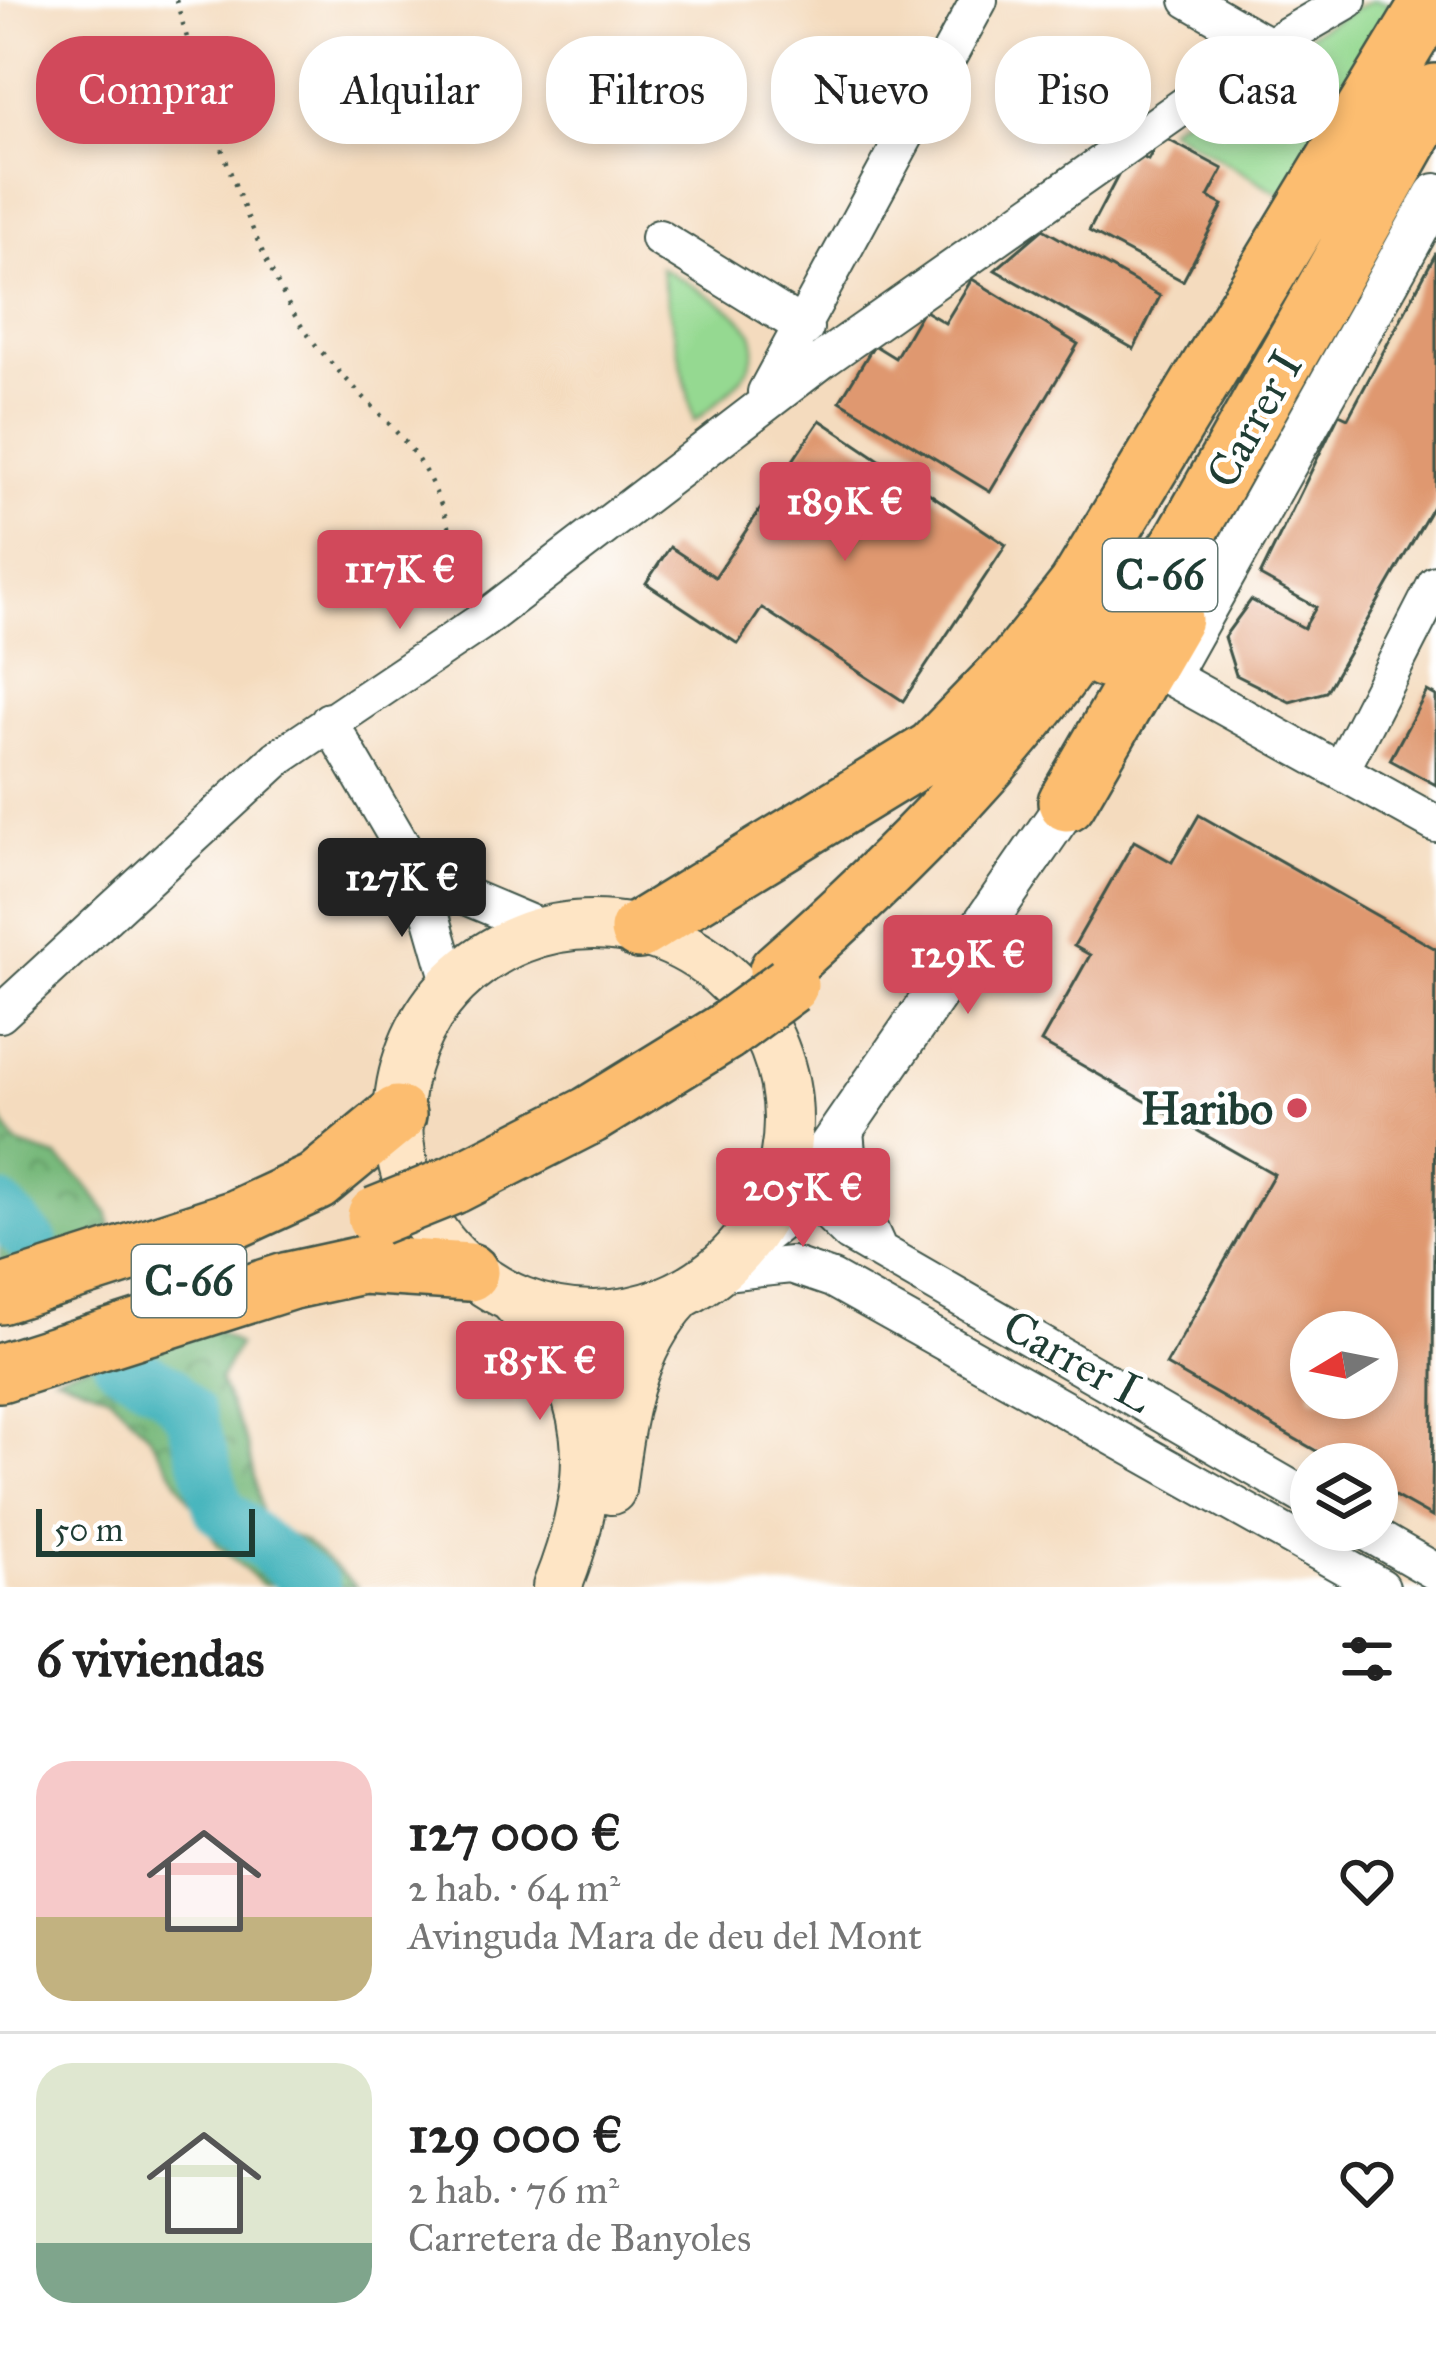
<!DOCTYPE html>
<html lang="es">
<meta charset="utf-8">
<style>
body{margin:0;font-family:"IM FELL Great Primer",serif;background:#f2f2f2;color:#222;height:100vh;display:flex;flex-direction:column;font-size:45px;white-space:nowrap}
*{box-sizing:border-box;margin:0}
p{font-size:39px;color:#767676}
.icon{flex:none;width:66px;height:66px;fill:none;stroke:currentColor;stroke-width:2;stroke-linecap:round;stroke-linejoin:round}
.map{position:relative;height:1587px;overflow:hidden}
.drawer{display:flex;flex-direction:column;background:#fff;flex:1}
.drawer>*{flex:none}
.banner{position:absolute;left:36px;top:36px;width:1365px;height:108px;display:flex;gap:24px}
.needle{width:78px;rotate:260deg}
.fabs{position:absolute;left:1290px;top:1311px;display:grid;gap:24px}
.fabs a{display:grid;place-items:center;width:108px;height:108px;border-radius:50%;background:#fff;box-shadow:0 6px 18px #0003;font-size:60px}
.scale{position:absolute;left:36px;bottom:30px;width:219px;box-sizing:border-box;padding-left:12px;border:6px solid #1f3d34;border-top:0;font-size:33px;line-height:42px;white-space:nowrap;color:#1f3d34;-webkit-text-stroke:9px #fff;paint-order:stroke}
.price{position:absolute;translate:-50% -102px;padding:0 27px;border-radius:12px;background:#d1495b;color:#fff;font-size:39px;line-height:78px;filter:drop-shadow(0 3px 6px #0008)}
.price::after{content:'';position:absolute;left:50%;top:72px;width:36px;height:27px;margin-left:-18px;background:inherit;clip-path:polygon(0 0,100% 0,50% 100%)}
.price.current{background:#222;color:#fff}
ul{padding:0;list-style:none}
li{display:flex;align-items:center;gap:36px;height:300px;padding:0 36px}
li+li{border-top:3px solid #e0e0e0}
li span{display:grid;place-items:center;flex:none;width:336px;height:240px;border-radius:36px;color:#555}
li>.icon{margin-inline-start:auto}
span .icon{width:144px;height:144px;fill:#fffc;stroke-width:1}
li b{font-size:51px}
h2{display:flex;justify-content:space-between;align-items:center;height:144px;padding:0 36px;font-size:51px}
.tag{padding:0 42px;border-radius:48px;background:#fff;box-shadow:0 6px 18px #0003;font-size:42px;line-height:108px}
.tag.current{background:#d1495b;color:#fff}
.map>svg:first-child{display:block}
</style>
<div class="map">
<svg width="1436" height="1587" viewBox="0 0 1436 1587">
<defs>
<pattern id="forest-crowns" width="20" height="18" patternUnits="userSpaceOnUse" patternTransform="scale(3)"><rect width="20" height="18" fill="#78b97b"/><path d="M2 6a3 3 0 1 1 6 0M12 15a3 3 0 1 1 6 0" fill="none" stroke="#629866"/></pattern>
</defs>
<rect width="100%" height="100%" fill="#fff"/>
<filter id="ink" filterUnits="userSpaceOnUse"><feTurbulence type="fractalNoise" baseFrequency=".00833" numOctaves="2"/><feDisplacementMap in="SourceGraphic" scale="24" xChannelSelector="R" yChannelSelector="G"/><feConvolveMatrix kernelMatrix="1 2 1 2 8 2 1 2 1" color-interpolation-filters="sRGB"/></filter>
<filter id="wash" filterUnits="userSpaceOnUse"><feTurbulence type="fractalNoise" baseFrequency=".004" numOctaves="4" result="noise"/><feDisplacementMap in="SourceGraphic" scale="48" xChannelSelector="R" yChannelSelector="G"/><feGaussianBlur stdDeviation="2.7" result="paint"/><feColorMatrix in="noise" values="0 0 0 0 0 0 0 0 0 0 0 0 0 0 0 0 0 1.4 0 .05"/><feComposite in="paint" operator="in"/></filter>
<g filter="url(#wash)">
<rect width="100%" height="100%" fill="#f4dbbe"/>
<path fill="#95d991" stroke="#5a8b62" stroke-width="3" d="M1372 0 1397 4 1285 197 1168 128 1274 53Z
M660 267C749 319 803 338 694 421Z"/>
<path fill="url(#forest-crowns)" stroke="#4c7b58" stroke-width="3" d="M0 1117 17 1144 57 1157 84 1182 107 1212 112 1230 0 1267Z
M210 1326 238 1345 219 1380 247 1444 264 1524 304 1541 357 1587 261 1584 218 1545 148 1434 108 1394 55 1375Z"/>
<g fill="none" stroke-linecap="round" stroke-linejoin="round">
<path stroke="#42b3bb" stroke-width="51" d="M0 1208 33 1244
M118 1361 167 1389 190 1413 219 1509 315 1587"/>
</g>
<g id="blocks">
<path fill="#df986f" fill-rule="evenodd" d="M1161 136 1223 169 1208 197 1223 205 1183 281 1089 231 1131 151 1148 160Z
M1043 229 1160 296 1134 349 995 270Z
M1436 253V501L1326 692 1290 702 1236 675 1224 637 1251 600 1304 628 1316 607 1260 576 1339 414 1348 418Z
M972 279 1078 344 990 492 840 401 874 345 895 358 923 310 945 323Z
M820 420 1006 545 903 701 762 608 738 644 646 583 670 547 715 577Z
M1427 691 1436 696V785L1390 760Z
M1199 815 1436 949 1432 1517 1377 1486V1464H1339L1166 1365 1274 1174 1041 1042 1090 955 1074 946 1134 841 1172 862ZM1311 1332H1377V1398H1311Z"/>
</g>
</g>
<g filter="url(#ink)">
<use href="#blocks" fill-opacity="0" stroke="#3f5549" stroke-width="3"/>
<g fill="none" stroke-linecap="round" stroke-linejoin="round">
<g stroke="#3f5549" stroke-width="40">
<path id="minor" d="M1189 0 1269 46
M659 238 805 328
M766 392 979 0
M1167 675 1436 824
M329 721 420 877 451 985
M1342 768 1436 584
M420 877 546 930
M0 1014 278 758 479 623 821 361 1269 46 1348 0
M845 1130 850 1187 876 1244
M785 1156 812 1197 850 1234 1311 1500
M715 1273 791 1265 832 1279 1381 1587
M1363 1530 1436 1572"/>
</g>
<g stroke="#3f5549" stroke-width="46">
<path id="tertiary" d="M1173 665 1436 195
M738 1252 780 1219 1083 781"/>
</g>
<g stroke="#3f5549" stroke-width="52">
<path id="secondary" d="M398 1120a195 195 0 1 1 390 0a195 195 0 1 1-390 0Z
M514 1300C601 1389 601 1477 557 1587
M611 1490C620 1420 629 1349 679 1296"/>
</g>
<g stroke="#3f5549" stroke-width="62">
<path id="trunk" d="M1104 659 1183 541 1436 93
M1067 802 1173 619
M639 930 933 750 1017 663 1077 587 1432 0
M778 971C902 862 1016 746 1108 607
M453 1185 590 1115 725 1032
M0 1295 236 1219 316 1182 397 1115
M0 1373 289 1281 362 1265 469 1272"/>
</g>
<path stroke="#3f5549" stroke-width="4.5" stroke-dasharray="3 9" stroke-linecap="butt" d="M176 0C205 100 237 207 286 300 316 358 368 396 408 446 442 489 451 537 470 587"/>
<use href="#minor" stroke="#fff" stroke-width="36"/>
<use href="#tertiary" stroke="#fff" stroke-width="42"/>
<use href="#secondary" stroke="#fee5c5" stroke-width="48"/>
<use href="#trunk" stroke="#fcbd6f" stroke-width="57"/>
<g stroke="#3f5549" stroke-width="62" stroke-linecap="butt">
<path id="trunk-bridge" d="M725 1032 789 985
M376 1216 453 1185"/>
</g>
<use href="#trunk-bridge" stroke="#fcbd6f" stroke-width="57"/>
</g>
</g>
<circle fill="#d1495b" stroke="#fff" stroke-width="4.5" cx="1297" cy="1108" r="12"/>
<g text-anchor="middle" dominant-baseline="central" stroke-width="9" stroke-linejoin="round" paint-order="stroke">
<g fill="#fff" stroke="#627771" stroke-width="3">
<rect x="1103" y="539" width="114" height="72" rx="9"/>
<rect x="132" y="1245" width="114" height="72" rx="9"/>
</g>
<g font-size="42" font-weight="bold" fill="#1f3d34">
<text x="1160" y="575">C-66</text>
<text x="189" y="1281">C-66</text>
</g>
<g font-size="45" fill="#1f3d34" stroke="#fff">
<text transform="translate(1254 419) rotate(-61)">Carrer I</text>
<text transform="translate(1078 1361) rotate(29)">Carrer L</text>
</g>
<g font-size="45" font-weight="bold" fill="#1f3d34" stroke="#fff" text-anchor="end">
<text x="1273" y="1108">Haribo</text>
</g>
</g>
</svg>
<div class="fabs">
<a><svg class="needle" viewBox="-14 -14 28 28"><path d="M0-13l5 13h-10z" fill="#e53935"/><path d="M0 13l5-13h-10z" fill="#767676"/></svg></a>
<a><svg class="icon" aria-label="layers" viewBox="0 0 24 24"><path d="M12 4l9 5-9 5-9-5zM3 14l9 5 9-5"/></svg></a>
</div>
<div class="scale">50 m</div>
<b class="price" style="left:845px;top:564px">189K €</b>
<b class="price" style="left:400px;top:632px">117K €</b>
<b class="price current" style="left:402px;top:940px">127K €</b>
<b class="price" style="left:968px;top:1017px">129K €</b>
<b class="price" style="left:803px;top:1250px">205K €</b>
<b class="price" style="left:540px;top:1423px">185K €</b>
<div class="banner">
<a class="tag current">Comprar</a>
<a class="tag">Alquilar</a>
<a class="tag">Filtros</a>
<a class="tag">Nuevo</a>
<a class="tag">Piso</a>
<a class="tag">Casa</a>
</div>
</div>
<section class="drawer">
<h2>6 viviendas<svg class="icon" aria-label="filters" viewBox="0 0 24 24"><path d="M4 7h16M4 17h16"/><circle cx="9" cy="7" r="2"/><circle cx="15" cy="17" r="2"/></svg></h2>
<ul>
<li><span style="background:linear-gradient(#f6c9c9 65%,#c2b280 0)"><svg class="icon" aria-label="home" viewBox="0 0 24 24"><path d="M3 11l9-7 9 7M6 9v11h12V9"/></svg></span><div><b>127 000 €</b><p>2 hab. · 64 m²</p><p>Avinguda Mara de deu del Mont</p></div><svg class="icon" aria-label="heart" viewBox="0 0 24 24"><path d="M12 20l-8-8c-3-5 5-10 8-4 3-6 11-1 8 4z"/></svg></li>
<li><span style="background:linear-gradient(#dfe7d0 75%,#7fa58c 0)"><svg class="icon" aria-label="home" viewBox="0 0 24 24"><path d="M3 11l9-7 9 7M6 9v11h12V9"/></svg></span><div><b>129 000 €</b><p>2 hab. · 76 m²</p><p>Carretera de Banyoles</p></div><svg class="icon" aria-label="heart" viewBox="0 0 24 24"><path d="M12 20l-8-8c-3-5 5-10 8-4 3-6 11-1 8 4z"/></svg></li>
</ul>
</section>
